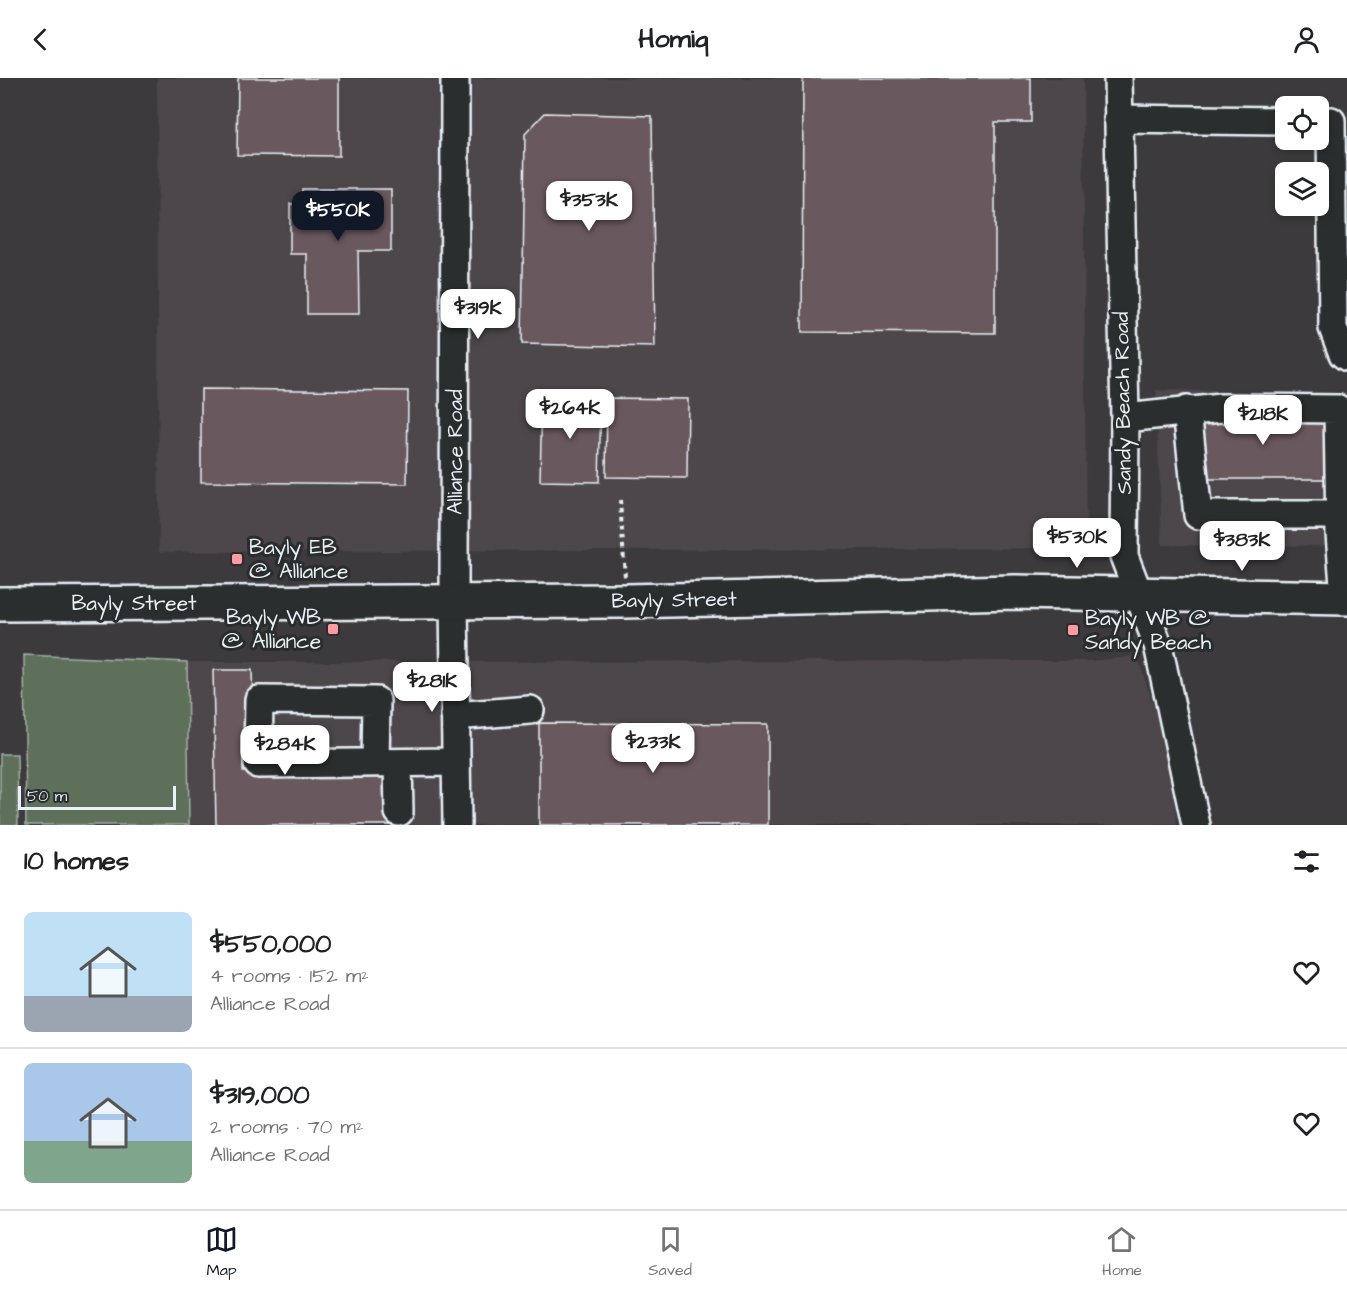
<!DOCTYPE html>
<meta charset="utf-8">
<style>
body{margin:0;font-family:"Architects Daughter",sans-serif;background:#f6f6f6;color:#202124;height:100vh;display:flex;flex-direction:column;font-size:22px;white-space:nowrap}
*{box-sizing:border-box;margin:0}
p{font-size:20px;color:#757577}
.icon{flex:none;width:33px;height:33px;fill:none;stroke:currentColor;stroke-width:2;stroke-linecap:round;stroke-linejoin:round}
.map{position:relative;height:747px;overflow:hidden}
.drawer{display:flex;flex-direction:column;background:#fff;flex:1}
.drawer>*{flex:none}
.buttons{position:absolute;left:1275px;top:18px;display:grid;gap:12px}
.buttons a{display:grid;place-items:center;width:54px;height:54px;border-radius:9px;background:#fff;box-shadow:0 3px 9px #0003;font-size:30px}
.scale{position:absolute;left:18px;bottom:15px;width:158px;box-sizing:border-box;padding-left:6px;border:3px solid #e8f1f8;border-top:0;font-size:16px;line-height:21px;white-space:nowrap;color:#e8f1f8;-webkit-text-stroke:4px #2a2d2e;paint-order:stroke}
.price{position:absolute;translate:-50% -51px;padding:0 14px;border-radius:12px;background:#fff;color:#222;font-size:20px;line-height:39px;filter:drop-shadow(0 2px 3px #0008)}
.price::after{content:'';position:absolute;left:50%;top:36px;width:18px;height:14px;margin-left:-9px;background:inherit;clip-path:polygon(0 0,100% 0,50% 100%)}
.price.selected{background:#111827;color:#fff}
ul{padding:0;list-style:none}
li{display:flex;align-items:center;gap:18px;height:150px;padding:0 24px}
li+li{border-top:2px solid #e0e0e0}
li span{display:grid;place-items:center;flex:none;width:168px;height:120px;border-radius:9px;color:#555}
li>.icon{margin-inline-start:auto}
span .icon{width:72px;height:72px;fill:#fffc;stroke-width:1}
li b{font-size:26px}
h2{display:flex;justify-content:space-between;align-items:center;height:72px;padding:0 24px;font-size:26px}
header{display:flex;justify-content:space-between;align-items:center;height:78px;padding:0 24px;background:#fff;font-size:27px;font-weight:700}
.menu{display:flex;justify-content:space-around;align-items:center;height:84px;border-top:2px solid #e0e0e0;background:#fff;font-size:16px;color:#757577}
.menu a{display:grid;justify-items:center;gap:3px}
.menu .selected{color:#111827}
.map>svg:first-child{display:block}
</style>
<header><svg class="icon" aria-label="back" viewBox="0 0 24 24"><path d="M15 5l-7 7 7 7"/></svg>Homiq<svg class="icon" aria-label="person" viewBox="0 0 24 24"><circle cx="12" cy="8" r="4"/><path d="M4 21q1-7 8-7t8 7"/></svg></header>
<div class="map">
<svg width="1347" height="747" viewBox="0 0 1347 747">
<rect width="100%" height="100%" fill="#3d3a3d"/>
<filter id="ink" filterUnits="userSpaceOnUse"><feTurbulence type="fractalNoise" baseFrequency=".0167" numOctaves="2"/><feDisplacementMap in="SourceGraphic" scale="12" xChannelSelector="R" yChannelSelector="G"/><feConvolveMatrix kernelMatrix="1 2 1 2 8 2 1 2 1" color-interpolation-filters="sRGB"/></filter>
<g filter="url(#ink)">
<path fill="#4d464b" d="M157 0H1083L1086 470 159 474Z
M1156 312 1347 315V468L1162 467Z
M1137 578 1166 665 1177 747H189L187 584 1091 583Z"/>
<path fill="#5e705a" stroke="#a3b0a9" stroke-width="1.5" d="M24 577 187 584 189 747H26Z
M0 676H17L18 747H0Z"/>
<path fill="#6a585f" stroke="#e8f1f8" stroke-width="1.5" d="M238 0H339V78L237 77Z
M803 0H1031V44H995V255L802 254Z
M545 35 652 38 655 269 522 266 525 56Z
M302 111H391V173H358L359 236H307V176H290V126H302Z
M201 311 408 313 407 406 201 404Z
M542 319 601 321 599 404 540 403Z
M607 320 688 321 687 400 606 399Z
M1201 335H1325L1326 401H1201Z
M213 592H252L254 672 243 673V694L392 691 393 747H216Z
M539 645 768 646V747H539Z"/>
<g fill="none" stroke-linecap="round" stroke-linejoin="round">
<g stroke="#e8f1f8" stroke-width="32">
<path id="minor" d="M455 0 454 523 457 747
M1118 0 1125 340 1124 478 1158 567 1196 747
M1118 41 1286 43
M1331 43 1333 250 1343 276 1347 279
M1187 332 1198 437H1340
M1125 340 1221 330 1338 331 1340 455 1345 520
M455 638 530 632
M375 685 376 623 259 622 258 686 456 684
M398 685 399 734"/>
</g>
<g stroke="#e8f1f8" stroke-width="38">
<path id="major" d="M0 526 626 523 1015 514 1347 520"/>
</g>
<path stroke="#e8f1f8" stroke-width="4" stroke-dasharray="4.5 4.5" stroke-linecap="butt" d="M620 422 625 499"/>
<use href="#minor" stroke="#2a2d2e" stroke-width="27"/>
<use href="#major" stroke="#2a2d2e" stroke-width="33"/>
</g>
</g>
<g fill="#ff9aa2" stroke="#2a2d2e" stroke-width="2">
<rect x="231" y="475" width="12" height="12" rx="3"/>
<rect x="327" y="545" width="12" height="12" rx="3"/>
<rect x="1067" y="546" width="12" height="12" rx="3"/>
</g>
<g text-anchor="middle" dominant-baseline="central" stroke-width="6" stroke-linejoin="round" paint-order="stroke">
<g font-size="21" fill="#e8f1f8" stroke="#2a2d2e">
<text transform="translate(1123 325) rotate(-91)">Sandy Beach Road</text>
<text transform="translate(455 374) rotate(-90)">Alliance Road</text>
<text transform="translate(674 522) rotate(-1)">Bayly Street</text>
<text x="134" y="525">Bayly Street</text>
</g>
<g font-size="21" fill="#e8f1f8" stroke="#2a2d2e" text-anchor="start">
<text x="249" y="469">Bayly EB<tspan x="249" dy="24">@ Alliance</tspan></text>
<text x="321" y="539" text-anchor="end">Bayly WB<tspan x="321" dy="24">@ Alliance</tspan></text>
<text x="1085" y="540">Bayly WB @<tspan x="1085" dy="24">Sandy Beach</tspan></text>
</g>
</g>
</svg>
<div class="buttons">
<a><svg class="icon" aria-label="locate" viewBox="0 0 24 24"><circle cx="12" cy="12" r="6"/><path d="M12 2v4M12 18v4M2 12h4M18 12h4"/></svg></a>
<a><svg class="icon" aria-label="layers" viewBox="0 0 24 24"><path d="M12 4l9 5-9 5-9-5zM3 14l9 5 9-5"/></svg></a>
</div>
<div class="scale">50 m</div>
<b class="price" style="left:589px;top:154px">$353K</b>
<b class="price selected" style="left:338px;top:164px">$550K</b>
<b class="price" style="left:478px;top:262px">$319K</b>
<b class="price" style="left:570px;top:362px">$264K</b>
<b class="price" style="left:1263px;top:368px">$218K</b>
<b class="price" style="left:1077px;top:491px">$530K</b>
<b class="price" style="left:1242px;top:494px">$383K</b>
<b class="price" style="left:432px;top:635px">$281K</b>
<b class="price" style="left:653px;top:696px">$233K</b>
<b class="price" style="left:285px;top:698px">$284K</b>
</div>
<section class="drawer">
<h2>10 homes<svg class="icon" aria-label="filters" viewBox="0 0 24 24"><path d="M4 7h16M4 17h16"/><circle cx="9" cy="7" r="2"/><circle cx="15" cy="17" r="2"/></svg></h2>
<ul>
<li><span style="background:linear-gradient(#bfe0f5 70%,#9aa5b1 0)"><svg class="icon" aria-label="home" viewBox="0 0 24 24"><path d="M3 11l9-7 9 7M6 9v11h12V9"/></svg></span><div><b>$550,000</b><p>4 rooms · 152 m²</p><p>Alliance Road</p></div><svg class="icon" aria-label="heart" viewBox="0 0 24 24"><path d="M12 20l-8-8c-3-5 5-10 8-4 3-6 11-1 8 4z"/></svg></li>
<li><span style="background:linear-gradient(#a9c7e8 65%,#7fa58c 0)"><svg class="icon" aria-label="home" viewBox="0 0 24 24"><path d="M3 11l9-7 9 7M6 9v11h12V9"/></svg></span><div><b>$319,000</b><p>2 rooms · 70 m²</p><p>Alliance Road</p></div><svg class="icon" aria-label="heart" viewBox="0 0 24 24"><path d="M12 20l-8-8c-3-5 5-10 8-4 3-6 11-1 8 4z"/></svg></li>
</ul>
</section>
<nav class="menu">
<a class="selected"><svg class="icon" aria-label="map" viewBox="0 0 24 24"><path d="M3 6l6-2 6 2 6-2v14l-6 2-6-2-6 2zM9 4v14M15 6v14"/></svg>Map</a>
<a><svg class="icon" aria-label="saved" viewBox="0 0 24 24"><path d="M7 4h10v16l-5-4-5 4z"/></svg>Saved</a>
<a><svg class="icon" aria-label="home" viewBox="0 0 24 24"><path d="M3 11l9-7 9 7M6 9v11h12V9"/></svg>Home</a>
</nav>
